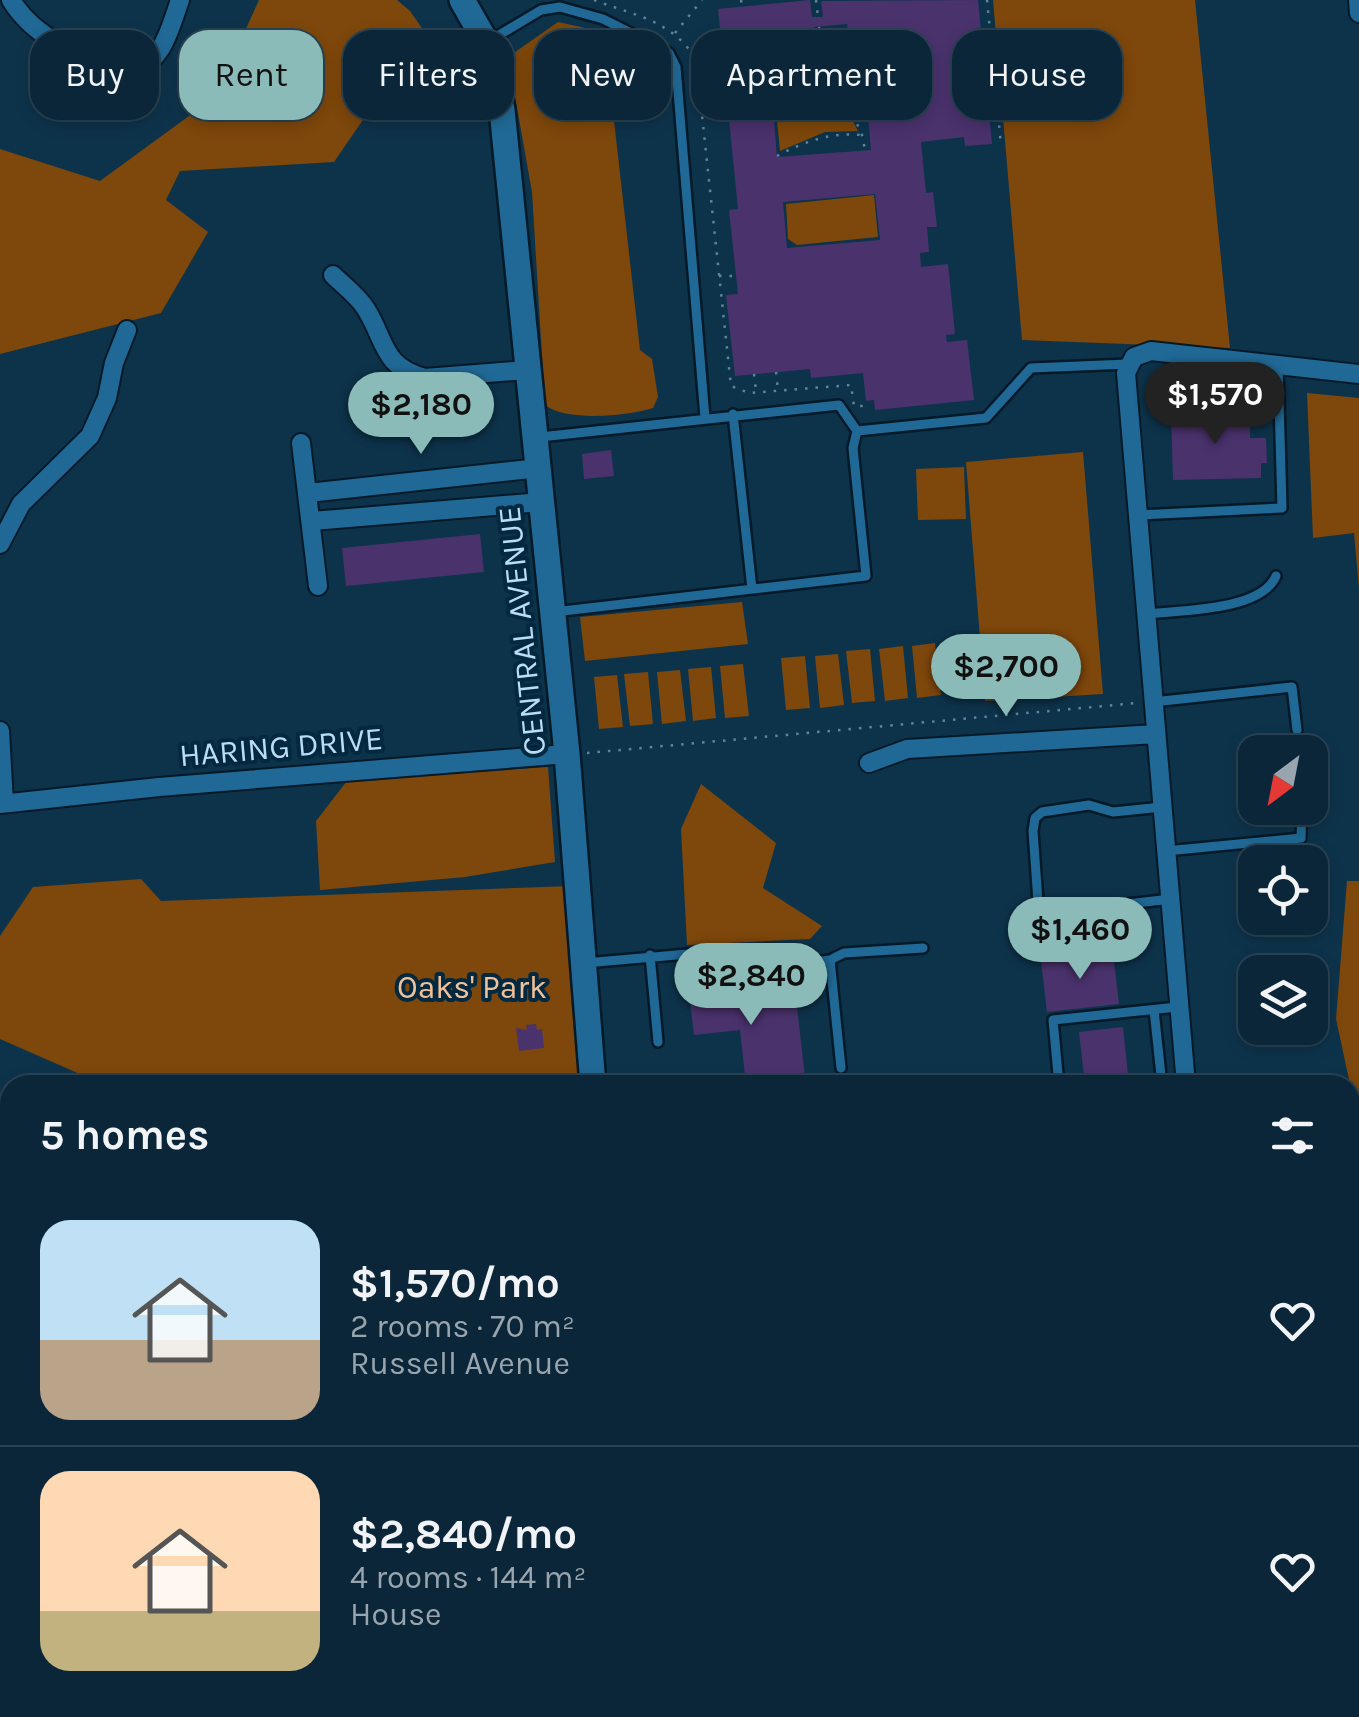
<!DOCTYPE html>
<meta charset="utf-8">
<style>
body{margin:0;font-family:Karla,sans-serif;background:#132e40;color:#f1f3f6;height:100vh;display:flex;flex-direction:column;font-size:38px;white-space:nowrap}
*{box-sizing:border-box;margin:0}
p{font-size:32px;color:#99a5ae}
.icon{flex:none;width:55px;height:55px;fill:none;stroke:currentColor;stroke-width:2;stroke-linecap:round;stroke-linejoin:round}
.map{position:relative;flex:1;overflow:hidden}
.panel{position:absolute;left:0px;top:1075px;width:1360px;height:642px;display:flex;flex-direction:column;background:#0a2638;border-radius:30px 30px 0 0;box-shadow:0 5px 15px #0003,0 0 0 2px #2a4353}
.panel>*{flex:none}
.banner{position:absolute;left:30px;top:30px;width:1300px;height:90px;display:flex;gap:20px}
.needle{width:65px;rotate:212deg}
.buttons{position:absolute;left:1238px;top:735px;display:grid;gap:20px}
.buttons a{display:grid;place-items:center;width:90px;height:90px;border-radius:20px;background:#0a2638;box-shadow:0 5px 15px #0003,0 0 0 2px #2a4353;font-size:50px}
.price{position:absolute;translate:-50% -85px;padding:0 22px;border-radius:35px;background:#8bbbb9;color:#111;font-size:32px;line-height:65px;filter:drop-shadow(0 2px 5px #0008)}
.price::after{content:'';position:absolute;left:50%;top:60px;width:30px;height:22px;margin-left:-15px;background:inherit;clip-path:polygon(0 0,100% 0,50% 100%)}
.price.active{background:#222;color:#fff}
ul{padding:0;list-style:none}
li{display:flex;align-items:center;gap:30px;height:250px;padding:0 40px}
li+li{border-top:2px solid #2a4353}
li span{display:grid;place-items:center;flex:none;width:280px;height:200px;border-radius:30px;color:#555}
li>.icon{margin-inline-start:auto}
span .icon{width:120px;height:120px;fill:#fffc;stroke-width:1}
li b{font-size:42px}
h2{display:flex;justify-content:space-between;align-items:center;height:120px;padding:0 40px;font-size:42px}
.tag{padding:0 35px;border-radius:30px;background:#0a2638;box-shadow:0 5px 15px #0003,0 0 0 2px #2a4353;font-size:35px;line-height:90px}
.tag.active{background:#8bbbb9;color:#111}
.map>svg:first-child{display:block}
</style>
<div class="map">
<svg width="1359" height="1717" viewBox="0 0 1359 1717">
<rect width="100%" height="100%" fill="#0d334b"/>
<path fill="#7e470b" d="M259 0H397L410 11 424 31 334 162 180 171 166 200 208 232 161 313 0 354V149L100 181 215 97Z
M993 0H1195L1230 348 1022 340Z
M558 22 604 32 640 350 652 359 658 397 653 408C629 416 566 422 545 405L532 192 508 57Z
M817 49 858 131 825 132 780 151 772 71 763 72 762 54Z
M874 195 878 237 797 245 788 239 786 204Z
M1307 393 1359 398V588L1354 533 1313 538Z
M1083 452 1103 694 985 701 966 462Z
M964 467 966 519 918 520 916 469Z
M742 602 748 644 585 661 580 617Z
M935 643 941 695 917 698 912 646Z
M903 646 908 698 885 701 879 649Z
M870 649 875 701 852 703 846 651Z
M838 654 844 705 820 708 815 656Z
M805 656 810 708 786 710 781 658Z
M743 664 749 716 725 718 720 666Z
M711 667 716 718 693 721 688 669Z
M680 670 686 721 662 724 657 672Z
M648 672 653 724 630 726 624 674Z
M617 675 623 727 599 729 594 677Z
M548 767 555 862 465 877 320 890 316 821 347 781Z
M701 784 776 843 763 888 822 926 810 939 687 945 681 829Z
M141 879 161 901 571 886 579 1085H90L89 1078 0 1039V936L33 887Z
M1347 881H1359V1126L1336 1019Z
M1359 1182V1263L1350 1265V1191Z
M1350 1497 1359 1501V1717H1220L1224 1708H1350Z"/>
<path fill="#4a326d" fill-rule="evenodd" d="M810 0 812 17H823L821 1 978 0 992 144 965 146 964 137 921 142 926 193 933 192 937 227H927L929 252 920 253 921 267 948 264 955 334 946 335 947 342 967 340 974 400 875 410 874 400 866 401 863 373 811 378 810 369 735 376 726 295 738 294 729 210 738 209 718 9ZM847 24 853 91H860L862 116H868L871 150 777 157 770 73 761 74 759 52 816 47 814 27ZM875 194 880 240 787 248 783 202Z
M1171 411H1197V416L1250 415V438H1266L1267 463H1261V478L1173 480Z
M611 450 614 476 584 479 582 454Z
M480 534 484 572 346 586 342 548Z
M1113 953 1119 1004 1047 1012 1041 961Z
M737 970 741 1005 796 999 806 1085H746L740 1030 694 1035 687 976Z
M536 1024 537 1030 542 1029 544 1048 519 1051 516 1028 527 1030 526 1025Z
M1123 1027 1129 1085H1085L1079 1032Z"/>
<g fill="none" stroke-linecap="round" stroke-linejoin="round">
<g stroke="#041a28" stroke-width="14">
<path id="lane" d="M489 41 541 10 560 7 603 19 625 30 669 53 676 67 705 418
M733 414 752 589
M857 431 986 418 1031 368 1128 364
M540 437 839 405 857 431 853 448 866 576 554 612
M1139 515 1282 508 1278 365
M1147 614C1182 610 1261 611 1276 576
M1153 702 1292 687 1297 730
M1162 807 1113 812 1089 805 1042 812 1035 818 1033 831 1038 902 1057 912 1171 899
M1166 851 1301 838 1302 808
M650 955 658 1042
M830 960 844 953 923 948
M585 963 722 951 753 952 798 964 830 960 841 1068
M1154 1010 1162 1085
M1059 1085 1053 1020 1177 1007
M1350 1289 1359 1288
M1350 1371 1359 1370
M760 1708 762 1717
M883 1708 884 1717
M950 1717 998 1708"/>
</g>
<g stroke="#041a28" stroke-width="22">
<path id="street" d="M11 0C38 44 86 56 132 73 164 59 169 31 180 0
M1358 0 1359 13
M333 275C344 286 358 296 366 309 386 341 382 367 425 378L527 370
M301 443 318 586
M308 493 539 468
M312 521 542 502
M0 544 21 504 90 436 107 398 114 363 127 330
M0 731 4 803
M869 763 907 749 1156 734
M0 804 159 787 567 754
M1186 1085 1126 373 1134 357 1151 351 1359 374
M174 1708 198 1717
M125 1717 129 1708
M441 1717 444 1708
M547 1717 551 1708"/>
</g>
<g stroke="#041a28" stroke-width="30">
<path id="secondary" d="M462 0 490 49 502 110 567 754 593 1085
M0 1444 10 1443
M1350 1468 1359 1472"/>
</g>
<path stroke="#60849c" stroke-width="2.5" stroke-dasharray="2.5 8" stroke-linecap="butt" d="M594 0C636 16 671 20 696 59L731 386 749 393 851 385 854 406H863
M741 0 742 7
M816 0 818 17
M987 0 1001 145
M819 27 823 49 862 135 865 150
M675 33 702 0
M699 78 725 76
M839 81 851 78
M777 156C803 142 831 132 860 135
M719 276H736
M776 372 778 390
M754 374 756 391
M587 753 1137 703"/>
<use href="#lane" stroke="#206996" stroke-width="9"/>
<use href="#street" stroke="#206996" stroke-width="18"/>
<use href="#secondary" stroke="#206996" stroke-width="25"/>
</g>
<g text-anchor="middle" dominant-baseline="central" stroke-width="8" stroke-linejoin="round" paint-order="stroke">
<g font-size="32" fill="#bbdcf5" stroke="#022940">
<text transform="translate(522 631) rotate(-96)">CENTRAL AVENUE</text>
<text transform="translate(281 747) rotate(-5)">HARING DRIVE</text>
</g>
<g font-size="32" fill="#f3c098" stroke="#022940">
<text x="472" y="987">Oaks' Park</text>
</g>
</g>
</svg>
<div class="buttons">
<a><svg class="needle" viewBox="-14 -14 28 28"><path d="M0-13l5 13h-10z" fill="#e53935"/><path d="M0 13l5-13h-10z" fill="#99a5ae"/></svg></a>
<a><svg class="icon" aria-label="locate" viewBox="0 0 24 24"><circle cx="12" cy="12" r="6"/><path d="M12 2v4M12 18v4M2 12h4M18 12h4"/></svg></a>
<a><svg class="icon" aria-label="layers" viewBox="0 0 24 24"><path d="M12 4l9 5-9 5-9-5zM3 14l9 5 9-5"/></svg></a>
</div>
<b class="price active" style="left:1215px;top:447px">$1,570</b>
<b class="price" style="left:421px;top:457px">$2,180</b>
<b class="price" style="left:1006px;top:719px">$2,700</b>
<b class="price" style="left:1080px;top:982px">$1,460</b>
<b class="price" style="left:751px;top:1028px">$2,840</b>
<div class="banner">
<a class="tag">Buy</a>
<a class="tag active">Rent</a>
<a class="tag">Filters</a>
<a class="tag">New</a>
<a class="tag">Apartment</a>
<a class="tag">House</a>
</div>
<section class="panel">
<h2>5 homes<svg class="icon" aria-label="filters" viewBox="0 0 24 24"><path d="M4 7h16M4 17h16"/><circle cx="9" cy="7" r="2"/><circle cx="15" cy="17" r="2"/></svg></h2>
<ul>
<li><span style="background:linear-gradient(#bfe0f5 60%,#b9a48a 0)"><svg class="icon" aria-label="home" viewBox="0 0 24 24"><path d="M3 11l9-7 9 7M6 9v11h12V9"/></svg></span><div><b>$1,570/mo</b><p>2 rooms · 70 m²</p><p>Russell Avenue</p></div><svg class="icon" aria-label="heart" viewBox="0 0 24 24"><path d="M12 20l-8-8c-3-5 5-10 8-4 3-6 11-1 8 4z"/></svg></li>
<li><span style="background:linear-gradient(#ffd9b3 70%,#c2b280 0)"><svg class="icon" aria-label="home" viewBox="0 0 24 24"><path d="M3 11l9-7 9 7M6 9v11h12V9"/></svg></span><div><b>$2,840/mo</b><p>4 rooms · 144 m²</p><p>House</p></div><svg class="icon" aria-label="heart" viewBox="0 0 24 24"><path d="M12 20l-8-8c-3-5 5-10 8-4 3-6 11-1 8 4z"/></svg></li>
</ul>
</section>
</div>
